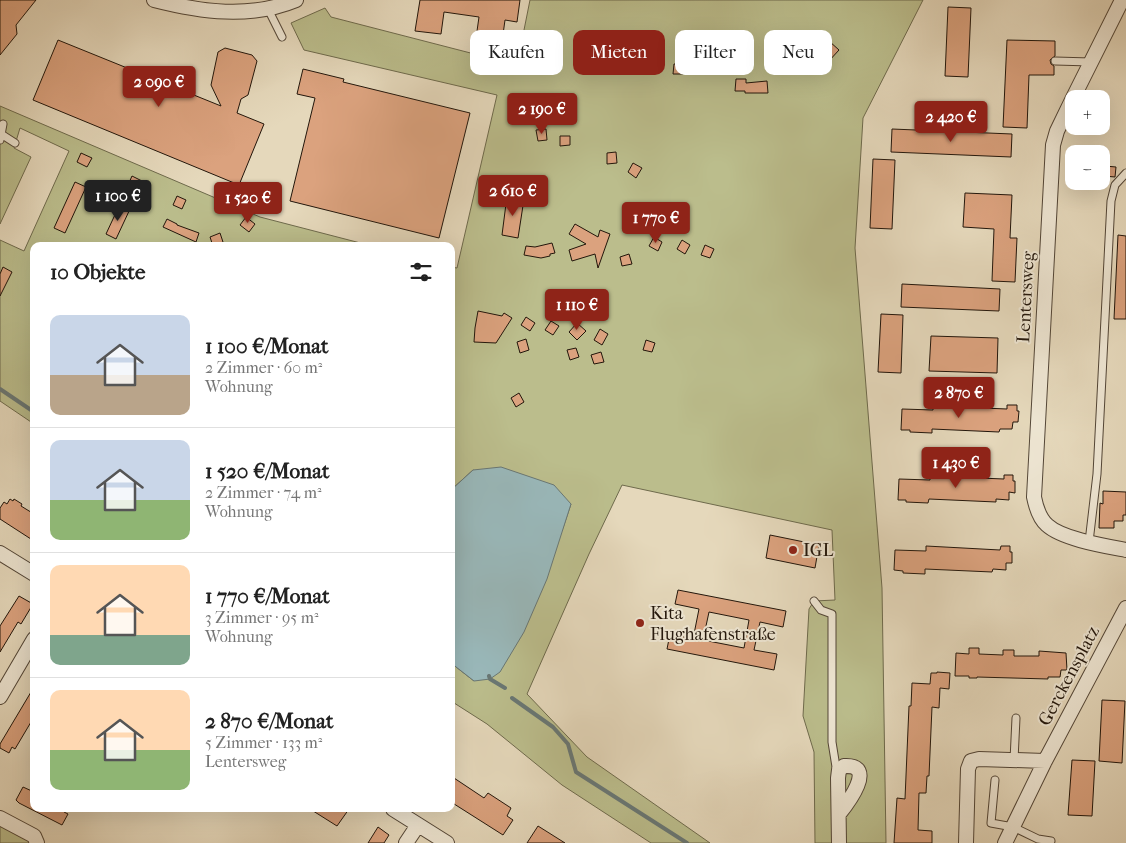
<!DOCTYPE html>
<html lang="de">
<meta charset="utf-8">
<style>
body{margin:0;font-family:"IM FELL French Canon",serif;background:#f2f2f2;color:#222;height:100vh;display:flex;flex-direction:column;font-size:19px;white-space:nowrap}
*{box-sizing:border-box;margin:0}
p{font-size:16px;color:#767676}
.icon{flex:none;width:28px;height:28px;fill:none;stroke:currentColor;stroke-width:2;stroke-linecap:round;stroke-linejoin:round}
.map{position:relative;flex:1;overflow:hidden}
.details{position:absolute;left:30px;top:242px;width:425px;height:570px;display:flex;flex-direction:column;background:#fff;border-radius:10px;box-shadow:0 5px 20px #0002}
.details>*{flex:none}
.top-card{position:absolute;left:470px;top:30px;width:475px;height:45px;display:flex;gap:10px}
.fabs{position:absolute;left:1065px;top:90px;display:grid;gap:10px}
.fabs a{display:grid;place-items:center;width:45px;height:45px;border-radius:10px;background:#fff;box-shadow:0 5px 20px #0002;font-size:25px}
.price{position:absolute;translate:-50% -42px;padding:0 11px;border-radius:5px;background:#8f2418;color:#fff;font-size:16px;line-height:32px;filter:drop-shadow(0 1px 2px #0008)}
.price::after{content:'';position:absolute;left:50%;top:30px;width:15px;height:11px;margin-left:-8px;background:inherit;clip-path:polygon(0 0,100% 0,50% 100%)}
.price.selected{background:#222;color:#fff}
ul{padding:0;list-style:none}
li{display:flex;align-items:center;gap:15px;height:125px;padding:0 20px}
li+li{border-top:1px solid #e0e0e0}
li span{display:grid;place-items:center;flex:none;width:140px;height:100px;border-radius:10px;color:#555}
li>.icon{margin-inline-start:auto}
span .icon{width:60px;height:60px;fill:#fffc;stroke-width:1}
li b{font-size:21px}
h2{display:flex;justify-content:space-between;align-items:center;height:60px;padding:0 20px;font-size:21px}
.pill{padding:0 18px;border-radius:10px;background:#fff;box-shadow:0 5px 20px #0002;font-size:18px;line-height:45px}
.pill.selected{background:#8f2418;color:#fff}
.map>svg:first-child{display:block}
</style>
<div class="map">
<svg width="1126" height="843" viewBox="0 0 1126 843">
<rect width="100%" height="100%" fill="#e5d8bb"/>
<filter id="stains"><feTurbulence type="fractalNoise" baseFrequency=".004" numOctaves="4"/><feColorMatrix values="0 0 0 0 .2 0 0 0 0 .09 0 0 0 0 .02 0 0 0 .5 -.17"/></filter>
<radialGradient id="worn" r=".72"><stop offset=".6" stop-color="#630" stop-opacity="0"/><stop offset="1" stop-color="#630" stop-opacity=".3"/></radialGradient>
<path fill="#bbbd8c" stroke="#6e6a4c" d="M530 0H923L863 118 855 248 882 588 886 843H815L814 752 803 716 809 609 814 601 835 600 832 530 622 485 589 554 527 694 587 757 710 843H651L562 785 487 724 451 701V663L474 681 563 528 571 504 473 470 451 490V267L457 268 497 95 304 50 291 23 325 8 331 17 517 65Z
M0 106 260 217 372 246H34V424L0 401V240L24 251 69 151 20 128 14 148 31 157 0 224Z
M0 824 34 843H0Z"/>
<path fill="#99b8ba" stroke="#697774" d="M501 467 554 485 571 504 547 579 524 632 500 672 490 679 474 681 451 663V490L473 470Z"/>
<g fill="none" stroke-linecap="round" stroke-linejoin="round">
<path stroke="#697774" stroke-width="4" d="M0 389 34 412
M489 676 490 679 505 688
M512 698 553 727 568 744 576 772 687 843"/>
</g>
<path fill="#dba27e" stroke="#22160b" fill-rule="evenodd" d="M0 0H36L16 25 17 34 0 55Z
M420 0H520L517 22 505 20 501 49 475 45 479 17 444 12 441 34 415 31Z
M948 7 971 8 968 77 945 76Z
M58 40 221 106 211 85 218 52 225 48 252 55 257 61 248 95 241 99 237 113 264 124 239 185 33 100Z
M1007 40 1055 41V56L1050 60 1051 64 1054 66V75H1029L1027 128 1003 127Z
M829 41 839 50 828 62 818 54Z
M585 53 595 54 594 65 584 64Z
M625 58 659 60 658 70 625 65Z
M674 64H683V74H673Z
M303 69 344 79 343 82 470 113 439 238 290 201 315 98 297 94Z
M736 79H746V83L767 81 768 93H745V91H735Z
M546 129 547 140 538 141 536 130Z
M892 129 1012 134 1011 157 891 152Z
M560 136H570V145L560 146Z
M616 152 617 163 607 164V153Z
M81 153 92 158 87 167 77 162Z
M873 159 895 160 892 229 870 228Z
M633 163 642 168 636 178 628 172Z
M1105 166 1116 167 1115 177 1104 176Z
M132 176 142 181 138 189 128 185Z
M75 182 86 187 65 233 54 228Z
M965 193 1012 195 1010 238H1017L1015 282 992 281 994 229 963 227Z
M177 196 186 200 182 209 173 205Z
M507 196 524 199 518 238 502 235Z
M120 204 130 209 116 239 106 234Z
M246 217 255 224 249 232 240 225Z
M167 219 177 224V225L199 233 196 242 163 227Z
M575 224 598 237 600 230 610 234 598 268 595 254 572 261 569 250 586 244 569 234Z
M220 233 223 242 213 246 210 237Z
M1118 235 1126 236V319H1114Z
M654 237 662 242 658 251 649 246Z
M682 240 690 245 685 254 677 249Z
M552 243 555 253 550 254V256L541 258 524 255 526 246 535 247Z
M705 245 714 249 710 258 701 255Z
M629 254 632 264 622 266 620 257Z
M3 267 12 272 0 296V274Z
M902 284 1000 289 999 311 901 307Z
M478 311 502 316 504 313 512 318 496 343 474 342 475 328Z
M881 314 903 315 901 373 878 372Z
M526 317 535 323 530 331 521 325Z
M551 321 559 326 553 335 545 330Z
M577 323 586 331 577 340 569 332Z
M600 329 608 334 602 345 594 340Z
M931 336 998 338 997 373 929 371Z
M526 339 529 350 520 353 517 342Z
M646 340 655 343 652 352 643 350Z
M576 348 579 357 570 360 567 350Z
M601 352 604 362 594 364 591 355Z
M519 393 524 402 516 407 511 398Z
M1007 405H1017V411H1019L1018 422H1013L1012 429H1000L999 432 932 429V433L910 432V430H901L902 409 933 410V406L1007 409Z
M1004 475H1013V481H1015V493L1009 492V500L996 499V502L929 499 928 503 906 502V500H898L899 479 930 480V476L1004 479Z
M1103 491 1126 492V515H1123V521H1114V528H1099L1100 503 1103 504Z
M10 499 13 501 14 499 22 504 21 506 34 514V541L0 519V508L4 502 7 504Z
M770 535 819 545 815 568 766 558Z
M926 546 1000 550 1001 546H1010V552H1012V563H1006V570L993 569 992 572 925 569V574L903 573V571L894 570 895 550 926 551Z
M678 590 786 611 783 627 760 622 754 650 777 654 774 670 667 649 670 634 693 639 699 609 675 604ZM709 612 749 620 744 648 703 640Z
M19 596 33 604 21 624 18 622 0 652V626Z
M969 648H979V654L1003 655V650H1014V656H1039V651L1066 653 1067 670H1061L1060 677H1048V679L977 677V678H969V676H955L956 653 969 654Z
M937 672 950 673 949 689 940 688 939 708 932 707 929 776H927L926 793H919L918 830 932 831V843H894L897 798 905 799 909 706H911L912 683 930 684 931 673H937Z
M34 687V717L15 749 12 747 9 753 0 748V744Z
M1102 700 1125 701 1122 763 1099 761Z
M1072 760 1095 761 1092 816 1068 815Z
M451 776 484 798 488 793 511 808 507 816 513 820 503 835 451 802Z
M23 787 34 792V809H65L64 812 68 814 62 825 19 803 16 800Z
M310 809H349L337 826Z
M538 826 565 843H527Z
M378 827 389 835 384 843H368Z"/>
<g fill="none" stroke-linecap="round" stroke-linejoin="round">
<g stroke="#534637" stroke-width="9">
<path id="lane" d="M268 9 282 37
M1055 61 1091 62
M1 134 15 143
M0 140 3 124
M1089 542 1097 474 1111 201 1115 185 1126 173
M814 601 821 610 832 614V742L837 773
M1014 760 1016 718
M995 780 991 823 1013 827 1038 839 1051 841"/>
</g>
<g stroke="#534637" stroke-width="16">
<path id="street" d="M154 0C201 12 250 19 296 0
M1122 0 1072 100 1057 131 1053 145 1034 497C1036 507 1039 518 1047 525 1062 539 1105 546 1126 550
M0 553 34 574
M0 697 34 639
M393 809 447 843
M839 814C847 804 878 764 844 766L839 770 838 778 839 843
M0 818 34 836 37 843
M406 843 418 825
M966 843 968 769 971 761 979 759 1045 761
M1005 843 1045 761 1126 608"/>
</g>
<use href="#lane" stroke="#eee6d3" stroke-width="7"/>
<use href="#street" stroke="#eee6d3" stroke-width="14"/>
</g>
<g fill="#8f2418" stroke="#eee6d3" stroke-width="2">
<circle cx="793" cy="550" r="5"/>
<circle cx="640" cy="623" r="5"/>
</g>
<g text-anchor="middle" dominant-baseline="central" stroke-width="4" stroke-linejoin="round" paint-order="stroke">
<g font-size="18" fill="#22160b" stroke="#eee6d3">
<text transform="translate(1026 297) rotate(-87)">Lentersweg</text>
<text transform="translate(1069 676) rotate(-62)">Gerckensplatz</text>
</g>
<g font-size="18" fill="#22160b" stroke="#eee6d3" text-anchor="start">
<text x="803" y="550">IGL</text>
<text x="650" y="613">Kita<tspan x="650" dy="21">Flughafenstraße</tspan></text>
</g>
</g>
<rect width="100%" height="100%" filter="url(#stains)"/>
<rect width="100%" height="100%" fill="url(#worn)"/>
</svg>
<div class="fabs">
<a>+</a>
<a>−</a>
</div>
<b class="price" style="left:159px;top:108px">2 090 €</b>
<b class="price" style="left:542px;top:135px">2 190 €</b>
<b class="price" style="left:951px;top:143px">2 420 €</b>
<b class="price" style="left:513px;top:217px">2 610 €</b>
<b class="price selected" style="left:118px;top:222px">1 100 €</b>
<b class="price" style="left:248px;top:224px">1 520 €</b>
<b class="price" style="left:656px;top:244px">1 770 €</b>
<b class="price" style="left:577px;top:331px">1 110 €</b>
<b class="price" style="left:959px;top:419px">2 870 €</b>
<b class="price" style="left:956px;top:489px">1 430 €</b>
<div class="top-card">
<a class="pill">Kaufen</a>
<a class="pill selected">Mieten</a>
<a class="pill">Filter</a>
<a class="pill">Neu</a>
</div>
<section class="details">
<h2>10 Objekte<svg class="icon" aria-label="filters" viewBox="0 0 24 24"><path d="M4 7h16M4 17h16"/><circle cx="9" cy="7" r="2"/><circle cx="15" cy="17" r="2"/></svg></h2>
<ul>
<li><span style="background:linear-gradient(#c9d6e8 60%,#b9a48a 0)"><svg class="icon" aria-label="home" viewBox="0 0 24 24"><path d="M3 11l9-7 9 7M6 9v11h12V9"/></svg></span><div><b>1 100 €/Monat</b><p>2 Zimmer · 60 m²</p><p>Wohnung</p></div></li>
<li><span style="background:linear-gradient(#c9d6e8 60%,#8fb573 0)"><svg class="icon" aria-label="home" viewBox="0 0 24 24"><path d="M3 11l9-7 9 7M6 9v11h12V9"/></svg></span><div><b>1 520 €/Monat</b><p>2 Zimmer · 74 m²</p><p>Wohnung</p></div></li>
<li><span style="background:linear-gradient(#ffd9b3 70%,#7fa58c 0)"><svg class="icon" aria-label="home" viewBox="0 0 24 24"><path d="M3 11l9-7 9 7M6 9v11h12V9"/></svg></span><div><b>1 770 €/Monat</b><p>3 Zimmer · 95 m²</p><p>Wohnung</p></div></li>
<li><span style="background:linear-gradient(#ffd9b3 60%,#8fb573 0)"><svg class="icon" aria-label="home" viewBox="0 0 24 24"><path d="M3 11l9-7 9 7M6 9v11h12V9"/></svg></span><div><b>2 870 €/Monat</b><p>5 Zimmer · 133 m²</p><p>Lentersweg</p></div></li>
</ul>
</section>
</div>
